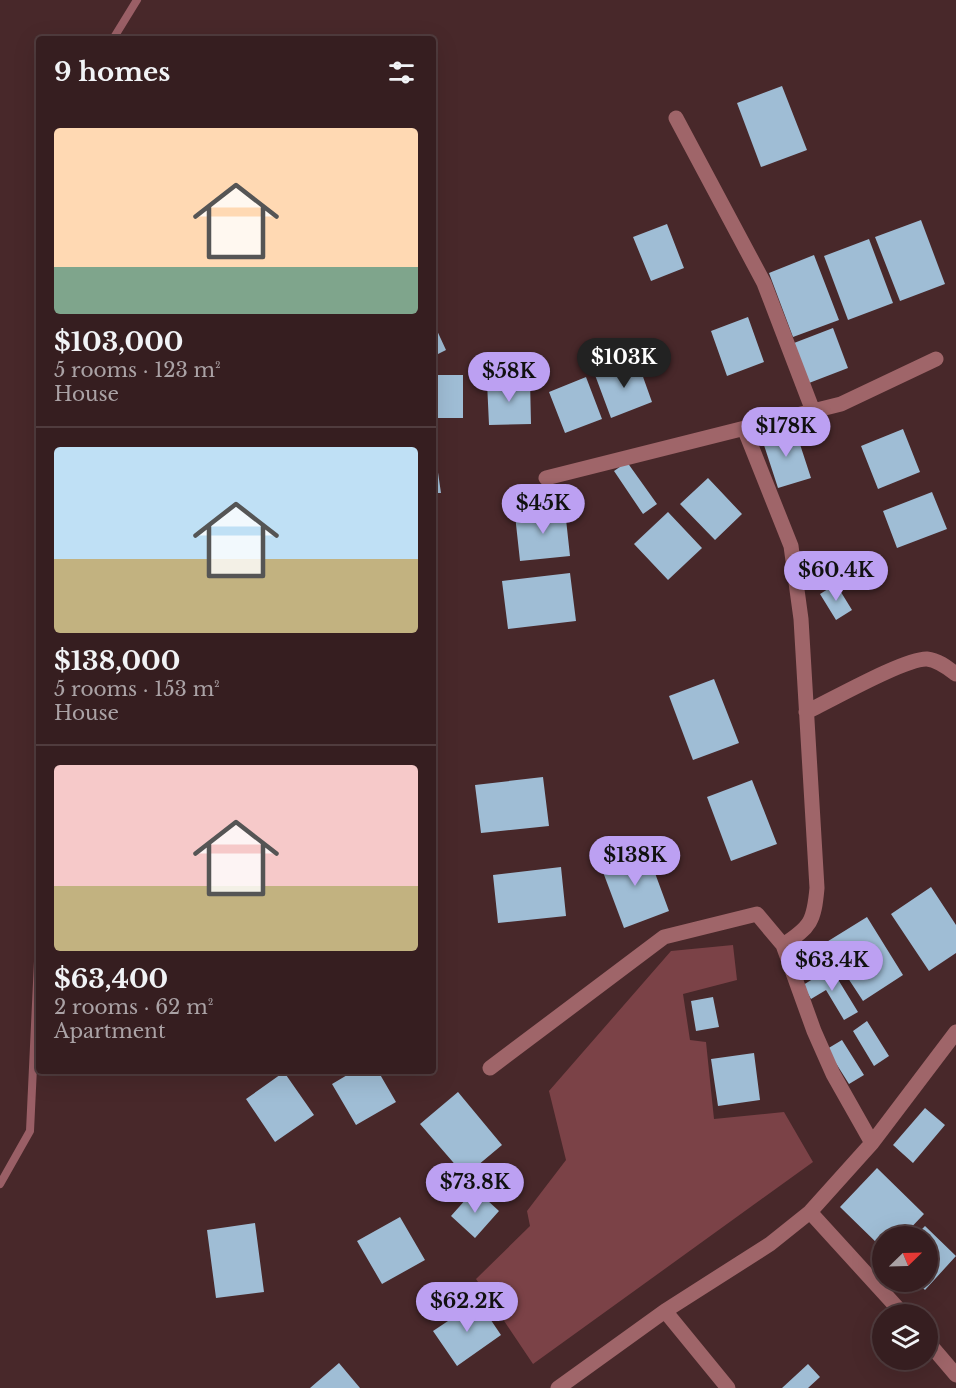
<!DOCTYPE html>
<meta charset="utf-8">
<style>
body{margin:0;font-family:"Libre Baskerville",serif;background:#3d2729;color:#f1f3f6;height:100vh;display:flex;flex-direction:column;font-size:22px;white-space:nowrap}
*{box-sizing:border-box;margin:0}
p{font-size:20px;color:#aaa2a5}
.icon{flex:none;width:33px;height:33px;fill:none;stroke:currentColor;stroke-width:2;stroke-linecap:round;stroke-linejoin:round}
.map{position:relative;flex:1;overflow:hidden}
.drawer{position:absolute;left:36px;top:36px;width:400px;height:1038px;display:flex;flex-direction:column;background:#361e20;border-radius:6px;box-shadow:0 6px 24px #0002,0 0 0 2px #503c3e}
.drawer>*{flex:none}
.needle{width:39px;rotate:67deg}
.tools{position:absolute;left:872px;top:1226px;display:grid;gap:12px}
.tools a{display:grid;place-items:center;width:66px;height:66px;border-radius:50%;background:#361e20;box-shadow:0 6px 24px #0002,0 0 0 2px #503c3e;font-size:30px}
.price{position:absolute;translate:-50% -51px;padding:0 14px;border-radius:21px;background:#bca0f2;color:#111;font-size:20px;line-height:39px;filter:drop-shadow(0 2px 3px #0008)}
.price::after{content:'';position:absolute;left:50%;top:36px;width:18px;height:14px;margin-left:-9px;background:inherit;clip-path:polygon(0 0,100% 0,50% 100%)}
.price.on{background:#222;color:#fff}
ul{padding:0;list-style:none}
li{display:grid;align-content:center;gap:12px;height:318px;padding:0 18px}
li+li{border-top:2px solid #503c3e}
li span{display:grid;place-items:center;height:186px;border-radius:6px;color:#555}
li>.icon{margin-inline-start:auto}
span .icon{width:108px;height:108px;fill:#fffc;stroke-width:1}
li b{font-size:26px}
h2{display:flex;justify-content:space-between;align-items:center;height:72px;padding:0 18px;font-size:26px}
.map>svg:first-child{display:block}
</style>
<div class="map">
<svg width="956" height="1388" viewBox="0 0 956 1388">
<rect width="100%" height="100%" fill="#48282a"/>
<path fill="#7b4247" d="M733 945 737 980 683 994 690 1040 706 1042 714 1119 784 1112 813 1162 533 1364 476 1279 530 1226 527 1211 566 1160 549 1091 671 951Z"/>
<g fill="none" stroke-linecap="round" stroke-linejoin="round">
<path stroke="#9a5f66" stroke-width="8" d="M113 39 137 0
M0 1184 30 1131 39 940"/>
</g>
<path fill="#9fbdd5" d="M782 86 807 150 761 167 737 103Z
M921 220 945 284 900 301 875 237Z
M667 224 684 268 651 281 633 237Z
M869 239 893 303 848 320 824 256Z
M814 255 839 320 793 337 769 273Z
M748 317 764 362 727 376 711 331Z
M434 324 446 350 434 356Z
M833 328 848 368 809 383 794 343Z
M637 360 652 402 611 418 595 375Z
M434 375H463V418H434Z
M586 377 602 419 565 433 549 392Z
M530 380 531 424 489 425 487 382Z
M795 429 811 478 778 488 762 439Z
M903 429 920 472 878 489 861 446Z
M434 445 441 493H434Z
M627 462 657 504 643 514 614 471Z
M708 478 742 514 715 540 680 504Z
M553 483 555 502 536 505 534 485Z
M932 492 947 529 897 548 883 511Z
M565 510 570 556 520 561 515 515Z
M668 512 702 548 668 580 634 544Z
M570 573 576 621 508 629 502 581Z
M836 584 852 610 836 620 820 594Z
M714 679 739 743 693 760 669 696Z
M543 777 549 826 481 833 475 785Z
M752 780 777 844 731 861 707 797Z
M645 846 669 911 624 928 600 864Z
M561 867 566 916 498 923 493 875Z
M931 887 956 925V953L929 971 891 914Z
M867 917 903 975 863 1001 825 943Z
M831 968 858 1012 844 1020 826 990 811 999 803 985Z
M713 997 719 1027 696 1031 691 1001Z
M867 1021 889 1056 874 1066 853 1031Z
M842 1040 864 1075 849 1084 827 1049Z
M754 1053 760 1100 718 1106 711 1059Z
M354 1071H378L396 1102 356 1125 332 1084Z
M284 1072 314 1115 275 1142 246 1099Z
M458 1092 502 1145 465 1176 420 1124Z
M925 1108 945 1125 913 1163 893 1145Z
M877 1168 924 1214 903 1236H882V1248L840 1207Z
M475 1189 499 1211 475 1238 451 1216Z
M400 1217 425 1260 382 1284 357 1241Z
M255 1223 264 1292 216 1298 207 1230Z
M925 1226 956 1256 925 1290 916 1281H927V1236H915Z
M478 1301 501 1335 457 1366 433 1331Z
M339 1363 360 1388H310Z
M808 1364 820 1377 808 1388H782Z"/>
<g fill="none" stroke-linecap="round" stroke-linejoin="round">
<path stroke="#9f6569" stroke-width="15" d="M676 118 764 283 813 411
M744 428 791 546 801 619 817 888C814 921 811 927 783 945
M546 478 841 404 936 359
M806 712C830 701 905 658 927 659 938 660 948 668 956 674
M490 1068 664 937 757 914 783 945 814 1031 833 1074 872 1143
M810 1212 903 1314
M665 1311 728 1388
M927 1341 956 1375
M558 1388 665 1311 770 1244 810 1212 872 1143 956 1032"/>
</g>
</svg>
<div class="tools">
<a><svg class="needle" viewBox="-14 -14 28 28"><path d="M0-13l5 13h-10z" fill="#e53935"/><path d="M0 13l5-13h-10z" fill="#aaa2a5"/></svg></a>
<a><svg class="icon" aria-label="layers" viewBox="0 0 24 24"><path d="M12 4l9 5-9 5-9-5zM3 14l9 5 9-5"/></svg></a>
</div>
<b class="price on" style="left:624px;top:389px">$103K</b>
<b class="price" style="left:509px;top:403px">$58K</b>
<b class="price" style="left:786px;top:458px">$178K</b>
<b class="price" style="left:543px;top:535px">$45K</b>
<b class="price" style="left:836px;top:602px">$60.4K</b>
<b class="price" style="left:635px;top:887px">$138K</b>
<b class="price" style="left:832px;top:992px">$63.4K</b>
<b class="price" style="left:475px;top:1214px">$73.8K</b>
<b class="price" style="left:467px;top:1333px">$62.2K</b>
<section class="drawer">
<h2>9 homes<svg class="icon" aria-label="filters" viewBox="0 0 24 24"><path d="M4 7h16M4 17h16"/><circle cx="9" cy="7" r="2"/><circle cx="15" cy="17" r="2"/></svg></h2>
<ul>
<li><span style="background:linear-gradient(#ffd9b3 75%,#7fa58c 0)"><svg class="icon" aria-label="home" viewBox="0 0 24 24"><path d="M3 11l9-7 9 7M6 9v11h12V9"/></svg></span><div><b>$103,000</b><p>5 rooms · 123 m²</p><p>House</p></div></li>
<li><span style="background:linear-gradient(#bfe0f5 60%,#c2b280 0)"><svg class="icon" aria-label="home" viewBox="0 0 24 24"><path d="M3 11l9-7 9 7M6 9v11h12V9"/></svg></span><div><b>$138,000</b><p>5 rooms · 153 m²</p><p>House</p></div></li>
<li><span style="background:linear-gradient(#f6c9c9 65%,#c2b280 0)"><svg class="icon" aria-label="home" viewBox="0 0 24 24"><path d="M3 11l9-7 9 7M6 9v11h12V9"/></svg></span><div><b>$63,400</b><p>2 rooms · 62 m²</p><p>Apartment</p></div></li>
</ul>
</section>
</div>
